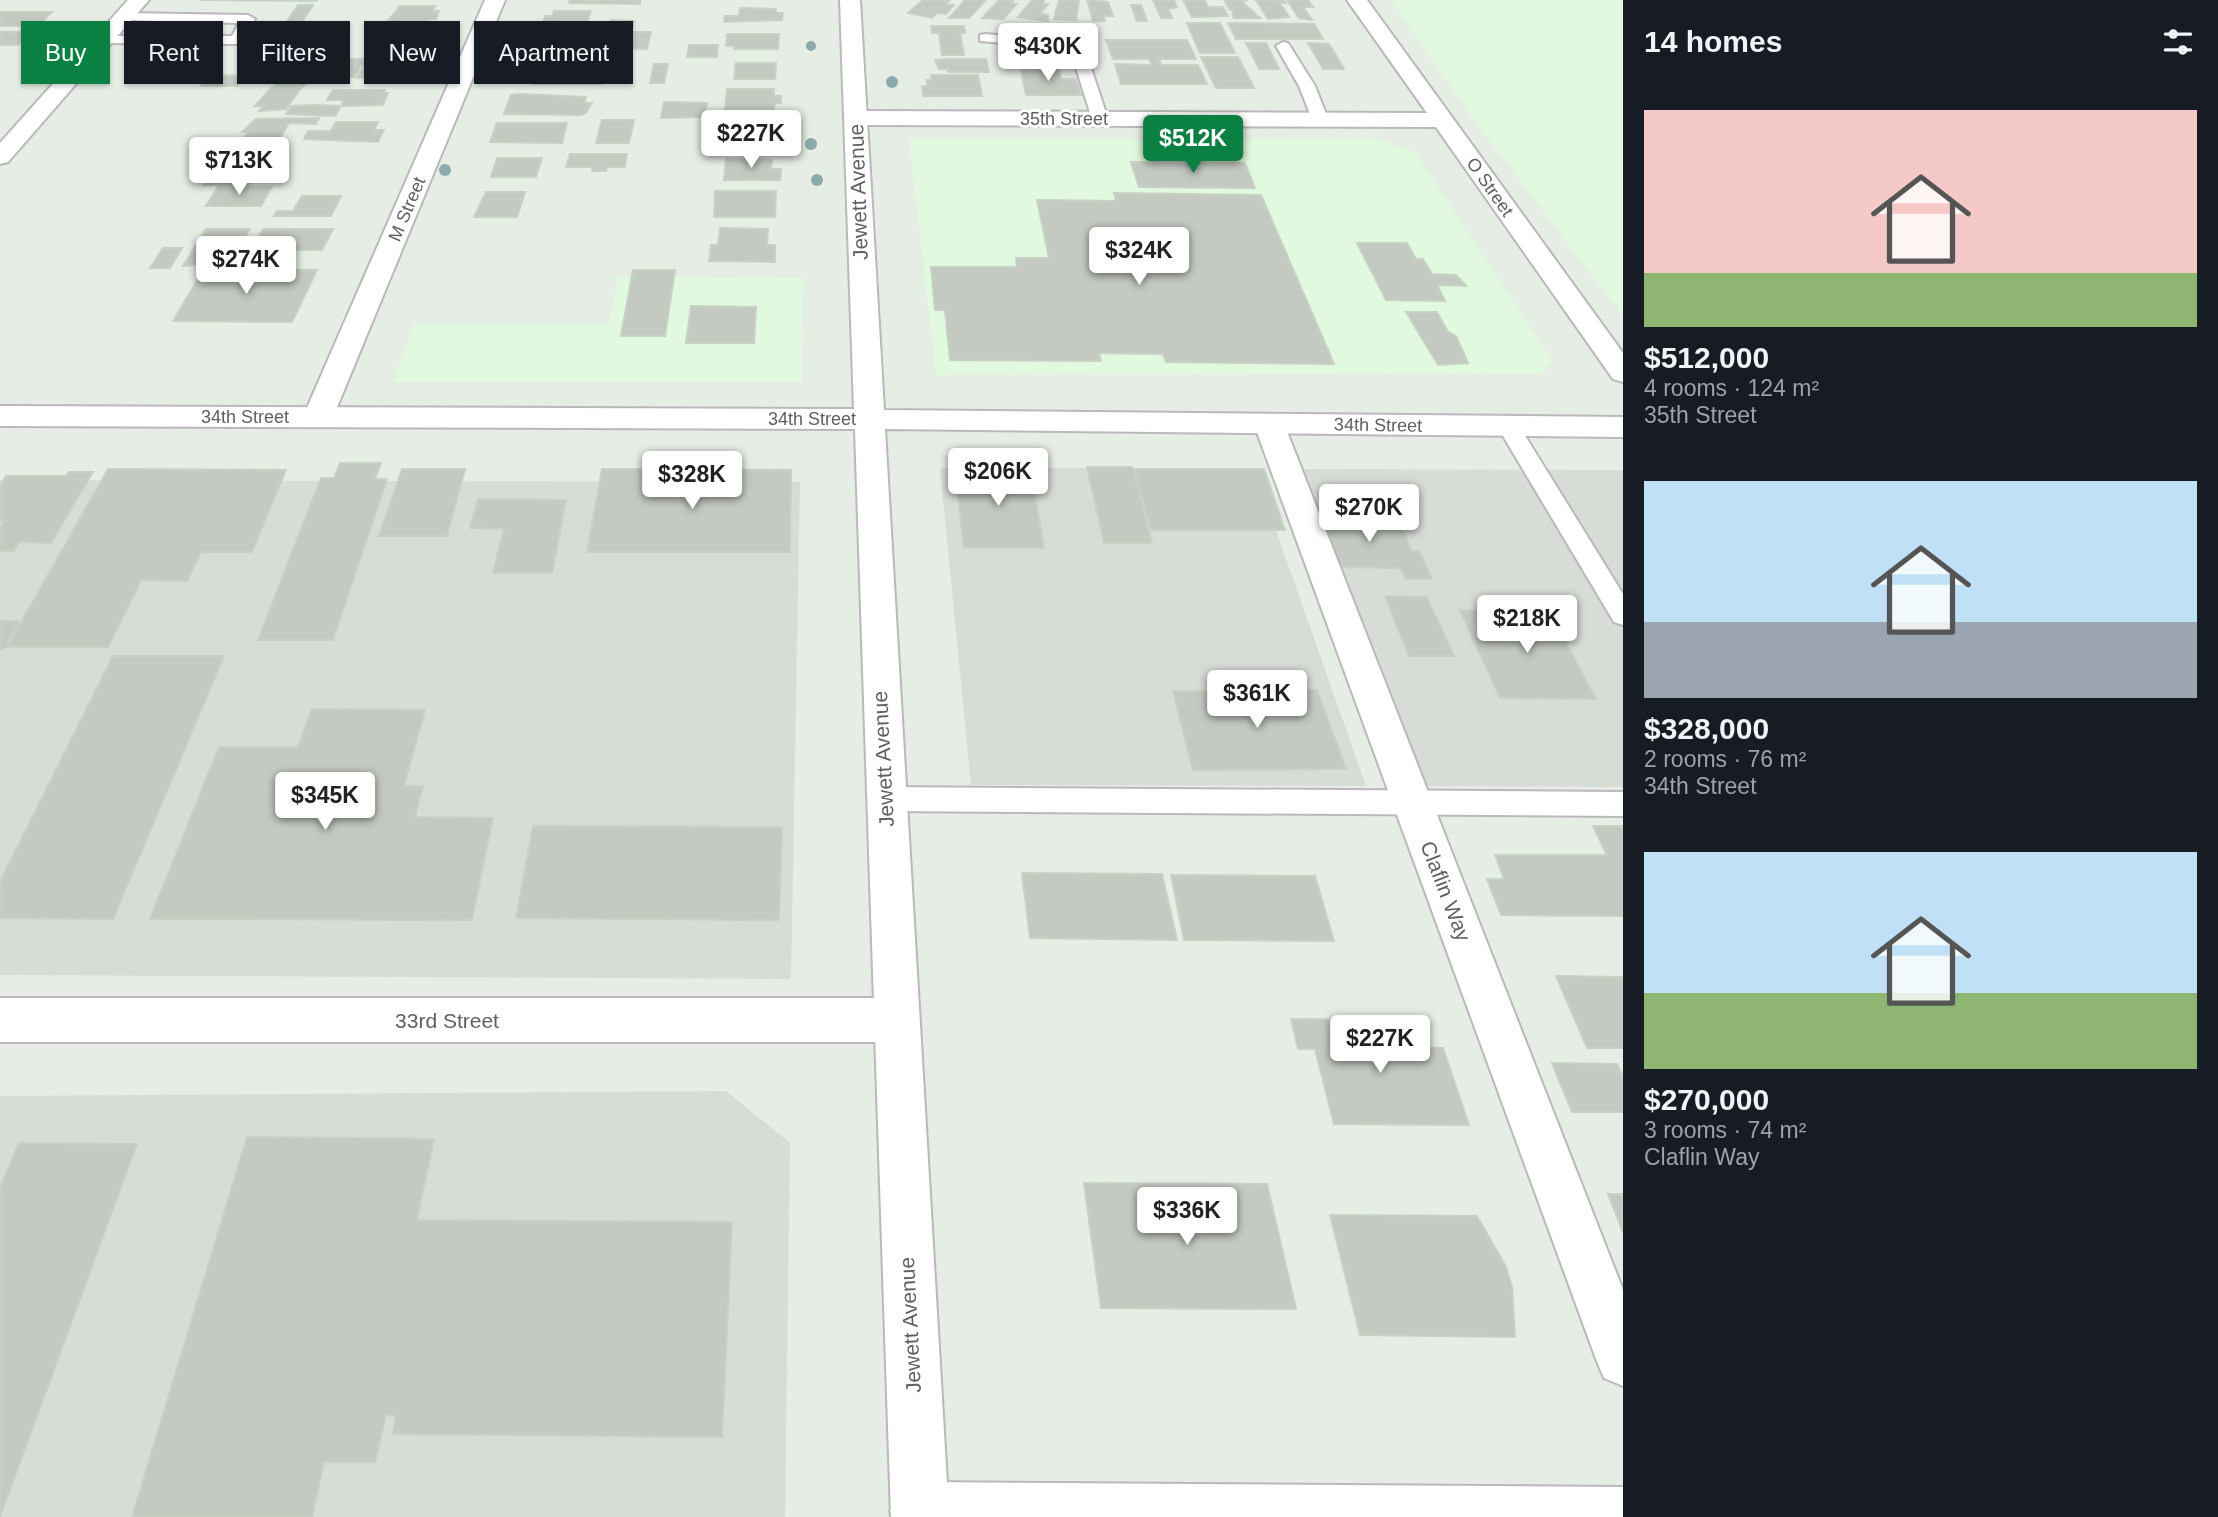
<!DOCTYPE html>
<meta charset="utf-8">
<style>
body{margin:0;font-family:Arial,sans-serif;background:#242831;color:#f1f3f6;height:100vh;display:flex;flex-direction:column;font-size:26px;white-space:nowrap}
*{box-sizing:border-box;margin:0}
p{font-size:23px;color:#9ea1a6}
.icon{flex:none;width:38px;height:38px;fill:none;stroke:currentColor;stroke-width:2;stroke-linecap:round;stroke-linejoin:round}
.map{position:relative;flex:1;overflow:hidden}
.side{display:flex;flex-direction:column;background:#171b24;width:595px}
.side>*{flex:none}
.banner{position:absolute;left:21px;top:21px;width:665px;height:63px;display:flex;gap:14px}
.price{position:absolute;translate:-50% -60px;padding:0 16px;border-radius:7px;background:#fff;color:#222;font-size:23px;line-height:46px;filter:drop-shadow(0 2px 4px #0008)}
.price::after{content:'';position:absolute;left:50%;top:42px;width:21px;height:16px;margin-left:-10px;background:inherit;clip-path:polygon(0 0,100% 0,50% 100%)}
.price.selected{background:#0b8043;color:#fff}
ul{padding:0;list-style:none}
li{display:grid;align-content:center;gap:14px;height:371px;padding:0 21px}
li span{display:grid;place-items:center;height:217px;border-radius:0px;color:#555}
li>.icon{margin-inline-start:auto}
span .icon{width:126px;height:126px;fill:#fffc;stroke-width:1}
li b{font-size:30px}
h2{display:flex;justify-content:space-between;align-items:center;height:84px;padding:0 21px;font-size:30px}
.tag{padding:0 24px;border-radius:0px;background:#171b24;box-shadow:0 2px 5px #0004;font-size:24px;line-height:63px}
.tag.selected{background:#0b8043;color:#fff}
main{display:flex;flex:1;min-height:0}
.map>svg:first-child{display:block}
</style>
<main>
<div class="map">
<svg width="1623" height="1517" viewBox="0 0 1623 1517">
<rect width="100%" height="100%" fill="#e6ede5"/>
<path fill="#e1f9de" d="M1391 0H1623V316L1473 119Z
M909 139H1378L1415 152 1553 362 1541 374 936 375Z
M618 277 803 278 802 382H393L414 324H609Z"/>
<path fill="#d8dcd7" d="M940 468H1254L1366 786 971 785Z
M1291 469 1623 470V787L1413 786Z
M0 480 800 482 791 979 0 975Z
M726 1091 790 1143 785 1517H0V1096Z"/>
<path fill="#c4c9c2" stroke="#c7d1c5" stroke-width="2" d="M200 0H317L316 1Z
M570 0H640V4L569 3Z
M923 0H950L946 4 954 5 946 14 937 13 932 18 908 13Z
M965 0H986L969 18H949Z
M999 0H1014L1011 3 1017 4 1003 19 982 18Z
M1032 0H1044L1043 4H1048L1040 13 1048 15V21L1018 17Z
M1059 0H1079L1076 20 1054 19Z
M1087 0 1108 2 1113 16H1104L1105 21H1093Z
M1153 0H1174L1177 7 1168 9 1172 18H1161Z
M1183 0H1204L1208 7H1223L1228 16 1192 17Z
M1224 0H1248L1241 1 1260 18H1234L1232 14 1235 10H1230Z
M1256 0H1283L1286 3H1280L1289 17 1268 19Z
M1287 0H1308L1313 7H1303L1312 20 1299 18Z
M298 5H313L293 35H278Z
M1131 5H1141L1147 21H1137Z
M400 6H435L432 11H439L436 19H429L427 23H386Z
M740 8 776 9V13H783L782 20 724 22 725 16H739Z
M554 11H591L586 25 543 23 545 16H552Z
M0 12H52L38 26H0Z
M611 20 634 21 632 29H609Z
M1187 23H1220L1235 53H1200Z
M1228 23 1314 24 1323 39H1236Z
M1032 24H1076L1079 33H1039L1034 32Z
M931 26H964L965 33H960L964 55H942L939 33H932Z
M0 32H31L18 45H0Z
M380 32H421L414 47 372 46Z
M618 32H651L647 49 613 48Z
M727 34H779L778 49H734L735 46H726Z
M540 35H573L572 39 602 40 597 55H539L541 47H535Z
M302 38H338L328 55 292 54Z
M1106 40H1187L1196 59H1159L1161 65H1198L1207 84H1121L1115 64 1152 65 1149 59H1113Z
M1246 43H1266L1279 69H1259Z
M1308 43 1329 44 1344 69H1323Z
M689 45H718L717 57H687Z
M1015 47 1056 48 1062 56 1018 58Z
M166 56H193L188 62H222L212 77H201L197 83 129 82 146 62H161Z
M1201 57H1238L1254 88H1216Z
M349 59H358L355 65 360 59H405V61L398 75 357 78 364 66H361L355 77H339Z
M946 59H986L989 72H948V69H939L935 60Z
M736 63H776L775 79H734Z
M654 64H668L664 83H650Z
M540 67 590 68 605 69 601 84H534Z
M1021 70H1059L1061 79H1076L1081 95H1026Z
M215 75 244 76 237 86H201Z
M931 75H978L982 96H923L922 86H927V80H932Z
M309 78 304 86H274L278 79Z
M271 88H301L286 109 259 111 263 106H255Z
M727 89H774V96H781V103H775L774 109H725Z
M333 90H385L383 93H388L383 105 343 106 342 100H327Z
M520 94 586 97 584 103H592L586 113 581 115 504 114 511 95Z
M664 102 707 103 705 117 661 118Z
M312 105 341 106 335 116 286 114 291 106Z
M319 118 316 124 289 123 279 140H243L248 132H242L256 119Z
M602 120H634L629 143H596Z
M733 120 773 121V131H783L782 142H723V133H732Z
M336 122H378L374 130H384L378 142 304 139 308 131H331Z
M497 123H567L562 143 490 142Z
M570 154H627L625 167H607L606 171H592L593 167H566Z
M497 158H542L536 177H491Z
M726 159 772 160 771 169H781L780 180H724Z
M220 161H263L248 185H204Z
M1131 162 1245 163 1255 188 1139 187Z
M218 187H272L261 206H206Z
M715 191H776L775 217H714Z
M486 192H525L517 217H474Z
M1114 193 1261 195 1334 364 1166 362 1163 354 1099 353 1101 361 950 360 945 310H935L931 267H1017L1016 258H1049L1037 200 1116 201Z
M302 196H341L331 216H274L277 211H293Z
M720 228 768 229 767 245H775V262L709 261 711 245H718Z
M206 229H250L231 261 183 266Z
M263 229H333L322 250H251Z
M1357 243H1407L1416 259H1423L1432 274 1456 275 1466 286 1437 285 1445 301 1386 300Z
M163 248H182L170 268H150Z
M204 269 317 270 292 322 173 321Z
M633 270H675L665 336H621Z
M691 306 756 307 754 343H686Z
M1406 312H1437L1448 332 1456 336 1468 363 1438 365Z
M340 463H381L375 479H387L333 640H258L321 478H334Z
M955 467H1030L1044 548H964Z
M1087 467H1132L1152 543H1104Z
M108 469 286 470 252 552H201L187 581 141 580 108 647H7Z
M402 469H465L447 536H379Z
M602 469 791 470 790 552H587Z
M1134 469H1264L1285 530H1151Z
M69 472H93L51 543 19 542 14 551H0V527L5 521H0V486L6 476H66Z
M478 499 566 500 552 573H493L504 529 470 528Z
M1312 515H1396L1412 551H1419L1432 579H1406L1401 568 1332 567Z
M1385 596 1427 597 1454 656H1409Z
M1460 610 1549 611 1596 699 1500 698Z
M0 621H20L4 649H0Z
M113 656H224L113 919 0 918V882Z
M1317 690 1346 769 1193 770 1173 691Z
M312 709 425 710 404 786H423L415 817 493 818 472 920 150 919 219 747H298Z
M533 826 782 827 779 920 516 918Z
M1593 826H1623V916L1501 915 1487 879H1504L1495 855H1607Z
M1022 873 1162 874 1177 940 1030 938Z
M1171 875 1315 876 1334 941 1184 940Z
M1556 976 1623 977V1048H1587Z
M1291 1019 1391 1020 1400 1047 1443 1048 1469 1125 1334 1124 1315 1049H1298Z
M1552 1063 1617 1064 1623 1077V1112H1572Z
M247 1137 434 1139 417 1220 732 1222 722 1437 393 1434 396 1415H386L375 1462H324L312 1517H132Z
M19 1143 137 1144 0 1517V1187Z
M1084 1183 1267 1184 1296 1309 1101 1308Z
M1608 1194H1623V1232Z
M1330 1215 1477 1216 1506 1267 1512 1287 1515 1337 1360 1335Z"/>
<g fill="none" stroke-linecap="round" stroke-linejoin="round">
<g stroke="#bcb7bd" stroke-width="4">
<path id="lane" d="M124 13 248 15 255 19 242 43 237 44 99 43V37L104 36H232L239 23 119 20 117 17Z
M985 34 1072 41 1091 68 1108 119 1106 122 1100 124 1092 119 1076 68 1063 48 980 41V35Z
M1283 42 1288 43 1315 86 1328 119 1326 122 1320 124 1312 119 1299 86 1276 46Z
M1508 419 1516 421 1623 594V625L1614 622 1497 426 1500 421Z
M884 787 1623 792V816L884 811 874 808 870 799 874 790Z"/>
</g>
<g stroke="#bcb7bd" stroke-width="4">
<path id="street" d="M128 0H149L8 162 0 164V143Z
M485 0H505L333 417 329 424 318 427 307 424 303 417Z
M1347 0H1367L1623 353V382L1613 379 1436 127 855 125 844 118 855 111 1427 113Z
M1269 414 1280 417 1284 424 1623 1290V1386L1604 1378 1596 1359 1254 424 1258 417Z
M0 998H895L911 1005 918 1020 911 1035 895 1042H0Z
M919 1482 1623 1487V1517H893L890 1511 899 1491Z"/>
</g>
<g stroke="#bcb7bd" stroke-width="4">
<path id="secondary" d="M840 0H860L884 410 1623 417V437L885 429 949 1517H891L855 429 0 426V406L854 409Z"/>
</g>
<use href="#lane" fill="#fff" fill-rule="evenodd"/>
<use href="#street" fill="#fff" fill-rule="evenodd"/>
<use href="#secondary" fill="#fff" fill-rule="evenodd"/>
</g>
<g fill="#8baaad">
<circle cx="74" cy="30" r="5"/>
<circle cx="811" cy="46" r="5"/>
<circle cx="143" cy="53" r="5"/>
<circle cx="892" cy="82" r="6"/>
<circle cx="811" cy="144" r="6"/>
<circle cx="445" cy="170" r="6"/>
<circle cx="817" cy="180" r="6"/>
</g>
<g text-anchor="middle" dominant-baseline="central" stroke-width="6" stroke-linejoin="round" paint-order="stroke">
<g font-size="18" fill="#625d64" stroke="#fff">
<text x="1064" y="119">35th Street</text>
<text transform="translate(1490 187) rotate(55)">O Street</text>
<text transform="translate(407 209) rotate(-67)">M Street</text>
<text x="245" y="417">34th Street</text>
<text x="812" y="419">34th Street</text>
<text transform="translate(1378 425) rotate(1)">34th Street</text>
</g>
<g font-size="21" fill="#625d64" stroke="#fff">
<text transform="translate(858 192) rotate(-92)">Jewett Avenue</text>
<text transform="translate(883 759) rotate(-93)">Jewett Avenue</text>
<text transform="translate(1446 891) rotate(69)">Claflin Way</text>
<text x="447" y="1020">33rd Street</text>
<text transform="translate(910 1325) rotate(-93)">Jewett Avenue</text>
</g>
</g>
</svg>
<b class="price" style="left:1048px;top:83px">$430K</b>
<b class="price" style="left:751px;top:170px">$227K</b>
<b class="price selected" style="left:1193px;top:175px">$512K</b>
<b class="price" style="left:239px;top:197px">$713K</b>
<b class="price" style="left:1139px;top:287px">$324K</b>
<b class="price" style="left:246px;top:296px">$274K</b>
<b class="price" style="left:998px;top:508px">$206K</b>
<b class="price" style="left:692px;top:511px">$328K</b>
<b class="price" style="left:1369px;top:544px">$270K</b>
<b class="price" style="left:1527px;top:655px">$218K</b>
<b class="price" style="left:1257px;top:730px">$361K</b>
<b class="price" style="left:325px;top:832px">$345K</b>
<b class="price" style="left:1380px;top:1075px">$227K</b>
<b class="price" style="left:1187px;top:1247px">$336K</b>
<div class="banner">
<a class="tag selected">Buy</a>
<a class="tag">Rent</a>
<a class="tag">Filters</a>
<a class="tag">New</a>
<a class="tag">Apartment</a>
</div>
</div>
<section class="side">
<h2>14 homes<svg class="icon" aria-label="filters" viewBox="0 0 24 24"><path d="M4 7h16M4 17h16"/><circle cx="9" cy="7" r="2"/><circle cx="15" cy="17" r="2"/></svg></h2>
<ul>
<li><span style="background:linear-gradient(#f6c9c9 75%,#8fb573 0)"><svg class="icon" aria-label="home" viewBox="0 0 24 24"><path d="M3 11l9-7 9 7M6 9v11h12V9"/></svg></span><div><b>$512,000</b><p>4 rooms · 124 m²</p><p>35th Street</p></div></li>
<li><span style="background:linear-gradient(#bfe0f5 65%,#9aa5b1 0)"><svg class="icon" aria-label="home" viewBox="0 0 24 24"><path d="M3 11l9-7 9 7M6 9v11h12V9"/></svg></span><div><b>$328,000</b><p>2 rooms · 76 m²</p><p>34th Street</p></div></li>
<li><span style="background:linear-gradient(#bfe0f5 65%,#8fb573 0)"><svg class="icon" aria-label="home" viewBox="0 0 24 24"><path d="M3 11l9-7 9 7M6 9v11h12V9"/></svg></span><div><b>$270,000</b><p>3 rooms · 74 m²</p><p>Claflin Way</p></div></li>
</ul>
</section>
</main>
